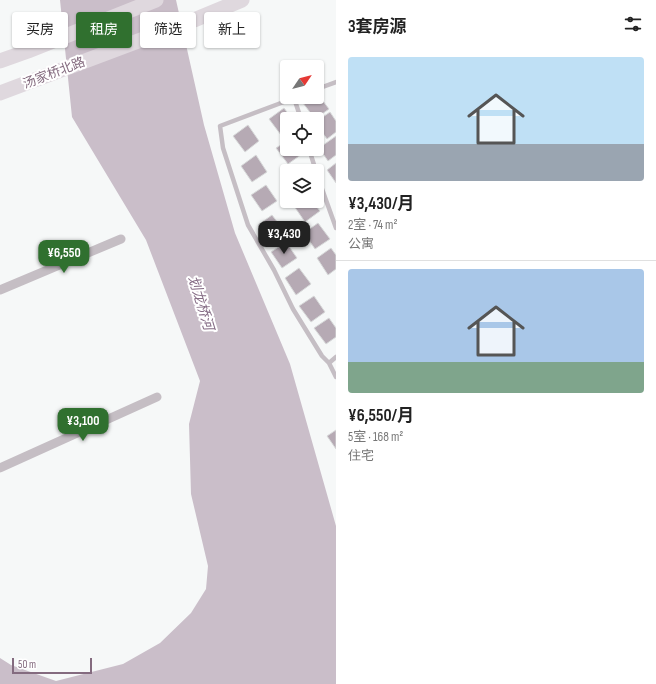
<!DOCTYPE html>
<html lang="zh">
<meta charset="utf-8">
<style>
body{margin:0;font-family:"Sofia Sans Condensed","Noto Sans SC",sans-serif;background:#f6f6f6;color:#222;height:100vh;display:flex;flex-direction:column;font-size:15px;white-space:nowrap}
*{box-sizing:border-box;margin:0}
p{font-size:13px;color:#767676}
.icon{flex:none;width:22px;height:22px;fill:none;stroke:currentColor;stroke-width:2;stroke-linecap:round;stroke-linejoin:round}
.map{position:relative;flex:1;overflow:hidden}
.details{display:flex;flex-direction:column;background:#fff;width:320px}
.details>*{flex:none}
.top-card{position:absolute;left:12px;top:12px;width:264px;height:36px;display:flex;gap:8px}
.needle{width:26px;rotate:55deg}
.controls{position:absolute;left:280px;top:60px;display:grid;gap:8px}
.controls a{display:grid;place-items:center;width:44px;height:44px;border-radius:4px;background:#fff;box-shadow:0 1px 3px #0004;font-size:20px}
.scale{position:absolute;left:12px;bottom:10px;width:80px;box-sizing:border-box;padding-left:4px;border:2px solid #846b7f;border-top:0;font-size:11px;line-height:14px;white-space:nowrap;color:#846b7f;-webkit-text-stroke:3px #fff;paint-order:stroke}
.price{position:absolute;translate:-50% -34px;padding:0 9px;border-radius:8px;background:#30702f;color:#fff;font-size:13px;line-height:26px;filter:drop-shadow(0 1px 2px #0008)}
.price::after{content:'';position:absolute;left:50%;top:24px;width:12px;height:9px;margin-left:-6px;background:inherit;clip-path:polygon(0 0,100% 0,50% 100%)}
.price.active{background:#222;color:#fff}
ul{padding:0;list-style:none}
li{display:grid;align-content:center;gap:8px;height:212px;padding:0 12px}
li+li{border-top:1px solid #e0e0e0}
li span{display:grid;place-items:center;height:124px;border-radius:4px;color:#555}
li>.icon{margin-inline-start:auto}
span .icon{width:72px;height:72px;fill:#fffc;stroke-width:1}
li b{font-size:17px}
h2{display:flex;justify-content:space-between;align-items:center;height:48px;padding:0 12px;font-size:17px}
.tag{padding:0 14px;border-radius:4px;background:#fff;box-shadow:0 1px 3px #0004;font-size:14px;line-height:36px}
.tag.active{background:#30702f;color:#fff}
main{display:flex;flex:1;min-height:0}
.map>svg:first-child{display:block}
</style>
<main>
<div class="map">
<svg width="336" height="684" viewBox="0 0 336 684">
<rect width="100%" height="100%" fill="#f6f8f8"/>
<path fill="#cabec9" d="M60 0H176L204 125 235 233 290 364 336 526V684H0V658L11 665 56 681 123 664 160 643 191 613 206 589 208 566 191 494 189 424 200 381 146 240 72 117Z"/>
<path fill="#b6aab4" stroke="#d8dada" d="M317 93 329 109 315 119 303 103 312 97H317Z
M284 108 292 119H287V131L281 135 269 119Z
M330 112 336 121V132L327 139 317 125V121Z
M248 125 259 141 245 152 233 136Z
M336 136V155L328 161 319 148Z
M287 141V149H298L302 154 288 164 276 148Z
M256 155 267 172 252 182 241 166Z
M336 163V183L327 170Z
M266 185 277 201 262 211 251 195Z
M300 201H312L320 211 305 222 294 206Z
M272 215 284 231 269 241 258 225Z
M318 223 330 239 315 249 304 233Z
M286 242 297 258 282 268 271 252Z
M331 248 336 255V269L328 275 317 258Z
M299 268 311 284 296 295 285 278Z
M314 296 325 312 311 322 299 306Z
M329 318 336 328V337L326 344 314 328Z
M336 430V449L327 436Z"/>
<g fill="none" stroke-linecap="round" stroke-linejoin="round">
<path stroke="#c5bec4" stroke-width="4.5" d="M317 89 336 82
M297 97 220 126 223 148 248 225 274 270 293 309 322 356 329 363 336 377
M294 98 301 119
M309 149 316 171
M317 175 336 228
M329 363 336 357"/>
<path stroke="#c5bec4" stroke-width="9" d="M0 290 121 239
M0 468 157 397"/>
<path stroke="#dfd8de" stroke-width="15" d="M0 61 28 51 156 0
M0 93 194 20 242 0"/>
</g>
<g text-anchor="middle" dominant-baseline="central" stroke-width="4" stroke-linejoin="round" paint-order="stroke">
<g font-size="13" fill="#846b7f" stroke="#fff">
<text transform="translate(54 73) rotate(-21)">汤家桥北路</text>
</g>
<g font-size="14" font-style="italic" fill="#856c85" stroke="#fff">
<text transform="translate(201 303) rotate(73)">划龙桥河</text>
</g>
</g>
</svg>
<div class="controls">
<a><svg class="needle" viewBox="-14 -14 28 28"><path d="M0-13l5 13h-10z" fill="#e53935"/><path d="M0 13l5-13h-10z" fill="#767676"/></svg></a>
<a><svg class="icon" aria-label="locate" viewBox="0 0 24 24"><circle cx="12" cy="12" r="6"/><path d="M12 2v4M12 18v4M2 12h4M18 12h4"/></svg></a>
<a><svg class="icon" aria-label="layers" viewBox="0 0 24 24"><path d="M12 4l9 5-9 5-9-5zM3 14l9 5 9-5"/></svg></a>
</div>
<div class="scale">50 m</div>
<b class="price active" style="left:284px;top:255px">¥3,430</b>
<b class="price" style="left:64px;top:274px">¥6,550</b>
<b class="price" style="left:83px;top:442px">¥3,100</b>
<div class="top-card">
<a class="tag">买房</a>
<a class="tag active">租房</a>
<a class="tag">筛选</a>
<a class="tag">新上</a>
</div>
</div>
<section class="details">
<h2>3套房源<svg class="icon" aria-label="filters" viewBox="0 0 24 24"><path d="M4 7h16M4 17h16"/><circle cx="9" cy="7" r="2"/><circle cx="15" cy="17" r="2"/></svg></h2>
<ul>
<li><span style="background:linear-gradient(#bfe0f5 70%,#9aa5b1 0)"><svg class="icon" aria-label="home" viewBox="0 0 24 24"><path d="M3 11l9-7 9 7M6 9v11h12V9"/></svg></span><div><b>¥3,430/月</b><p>2室 · 74 m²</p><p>公寓</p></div></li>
<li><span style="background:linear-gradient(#a9c7e8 75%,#7fa58c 0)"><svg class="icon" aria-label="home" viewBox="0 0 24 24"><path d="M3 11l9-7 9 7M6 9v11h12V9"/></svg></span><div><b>¥6,550/月</b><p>5室 · 168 m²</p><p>住宅</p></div></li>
</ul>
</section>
</main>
